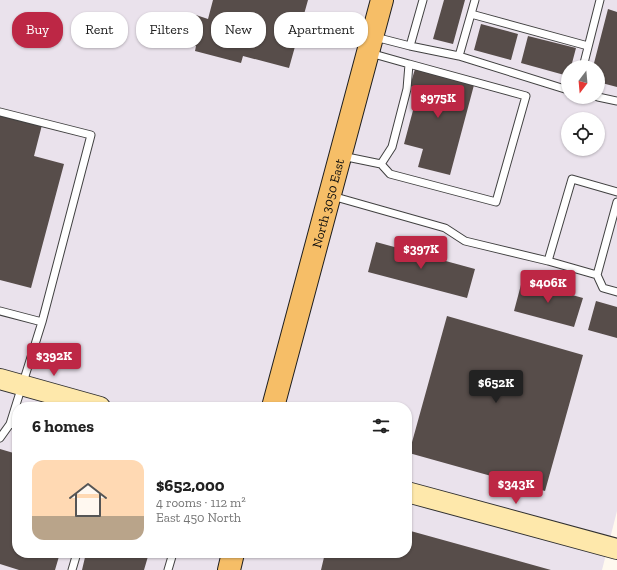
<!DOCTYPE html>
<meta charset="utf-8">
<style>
body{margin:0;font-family:"Zilla Slab",serif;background:#f2f2f2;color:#222;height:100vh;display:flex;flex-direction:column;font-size:15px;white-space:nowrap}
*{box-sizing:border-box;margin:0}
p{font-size:13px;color:#767676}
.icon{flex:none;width:22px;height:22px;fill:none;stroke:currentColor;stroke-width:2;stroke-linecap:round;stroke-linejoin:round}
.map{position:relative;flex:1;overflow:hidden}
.details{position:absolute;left:12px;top:402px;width:400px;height:156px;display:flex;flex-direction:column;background:#fff;border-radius:16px;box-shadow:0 1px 3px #0004}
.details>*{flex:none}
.guide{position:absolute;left:12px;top:12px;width:400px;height:36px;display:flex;gap:8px}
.needle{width:26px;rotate:196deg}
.buttons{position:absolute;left:561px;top:60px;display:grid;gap:8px}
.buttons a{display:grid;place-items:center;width:44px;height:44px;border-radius:50%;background:#fff;box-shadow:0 1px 3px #0004;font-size:20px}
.price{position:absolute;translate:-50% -34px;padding:0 9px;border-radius:4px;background:#bd2745;color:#fff;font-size:13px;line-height:26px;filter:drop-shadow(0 1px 2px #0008)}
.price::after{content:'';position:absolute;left:50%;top:24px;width:12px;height:9px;margin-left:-6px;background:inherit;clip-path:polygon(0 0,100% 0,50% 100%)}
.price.on{background:#222;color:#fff}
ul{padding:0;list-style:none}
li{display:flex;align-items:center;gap:12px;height:100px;padding:0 20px}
li span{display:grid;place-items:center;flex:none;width:112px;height:80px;border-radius:12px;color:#555}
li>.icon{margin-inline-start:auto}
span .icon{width:48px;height:48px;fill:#fffc;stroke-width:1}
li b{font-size:17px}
h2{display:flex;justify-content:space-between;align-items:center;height:48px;padding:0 20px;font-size:17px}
.pill{padding:0 14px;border-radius:16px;background:#fff;box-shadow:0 1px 3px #0004;font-size:14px;line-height:36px}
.pill.on{background:#bd2745;color:#fff}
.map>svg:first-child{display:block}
</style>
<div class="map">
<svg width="617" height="570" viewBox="0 0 617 570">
<rect width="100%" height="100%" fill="#fff9ef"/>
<path fill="#eae2ec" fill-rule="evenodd" d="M0 0H617V511L602 570H0ZM568 67H598V97H568ZM568 119H598V149H568ZM17 407H407V553H17Z"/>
<path fill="#574d4a" d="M213 0H308L289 68 243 56 241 63 195 51 196 46 189 44 196 15 208 19Z
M444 0H465L453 44 433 39Z
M608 9 617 12V87L598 82V67H593Z
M481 24 518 34 511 60 474 50Z
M528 36 576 48 571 67H568V76L521 63Z
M415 69 474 85 450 175 418 167 423 149 404 144 419 88 410 86Z
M0 114 42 125 34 156 64 164 31 288 0 280Z
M376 242 475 269 467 298 368 272Z
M522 281 583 298 574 327 514 311Z
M596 301 617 307V338L588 330Z
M447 316 583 355 545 491 409 453Z
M0 449 17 454V553H60L55 570H19L0 564Z
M407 530 551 570H321L325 553H407Z
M86 553H149L144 570H82Z"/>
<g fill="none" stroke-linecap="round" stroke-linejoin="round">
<g stroke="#414141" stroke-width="9">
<path id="lane" d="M475 0 459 56 568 90
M471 14 588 46
M375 37 410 46 423 0
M410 46 459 56
M370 53 409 64 407 89 392 147 381 164
M583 67 600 0
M598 97 617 101
M0 112 91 135 42 322 10 424
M342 156 381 164 390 174 496 202 526 96 409 64
M332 196 445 228 465 241 548 261 597 275
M617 202 597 275 603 288 617 292
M548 261 572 179 617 192
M0 311 42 322
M0 438 10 424 17 426
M72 570 77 553
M168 570 173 553"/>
</g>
<g stroke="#303030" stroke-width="22">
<path id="secondary" d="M0 379 100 407
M407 492 617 549"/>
</g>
<g stroke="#1f1f1f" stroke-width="24">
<g id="primary">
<path id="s1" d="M273 407 382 0"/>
<path d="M229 570 233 553"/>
</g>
</g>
<use href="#lane" stroke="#fff" stroke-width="7"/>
<use href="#secondary" stroke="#fee8ab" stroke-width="20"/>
<use href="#primary" stroke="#f6be67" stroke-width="22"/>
</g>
<g text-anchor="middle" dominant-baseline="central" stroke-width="4" stroke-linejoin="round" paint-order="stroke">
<g font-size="13" fill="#0e0e0e" stroke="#fff">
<text stroke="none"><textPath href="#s1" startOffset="211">North 3050 East</textPath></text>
</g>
</g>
</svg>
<div class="buttons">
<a><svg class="needle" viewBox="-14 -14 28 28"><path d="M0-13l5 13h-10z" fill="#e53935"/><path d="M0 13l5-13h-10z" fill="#767676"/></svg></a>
<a><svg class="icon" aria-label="locate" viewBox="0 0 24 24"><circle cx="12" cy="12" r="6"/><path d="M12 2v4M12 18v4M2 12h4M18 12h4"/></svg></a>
</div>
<b class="price" style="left:438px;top:119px">$975K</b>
<b class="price" style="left:421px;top:270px">$397K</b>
<b class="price" style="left:548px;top:304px">$406K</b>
<b class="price" style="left:54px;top:377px">$392K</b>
<b class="price on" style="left:496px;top:404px">$652K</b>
<b class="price" style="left:516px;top:505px">$343K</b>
<div class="guide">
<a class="pill on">Buy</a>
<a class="pill">Rent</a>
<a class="pill">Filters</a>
<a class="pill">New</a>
<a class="pill">Apartment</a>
</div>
<section class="details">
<h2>6 homes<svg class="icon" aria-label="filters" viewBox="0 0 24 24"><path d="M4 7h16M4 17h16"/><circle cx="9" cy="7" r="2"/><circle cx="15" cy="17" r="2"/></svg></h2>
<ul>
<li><span style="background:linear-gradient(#ffd9b3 70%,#b9a48a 0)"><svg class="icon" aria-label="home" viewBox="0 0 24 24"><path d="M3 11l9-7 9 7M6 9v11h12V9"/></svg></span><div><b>$652,000</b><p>4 rooms · 112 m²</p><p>East 450 North</p></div></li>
</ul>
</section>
</div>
